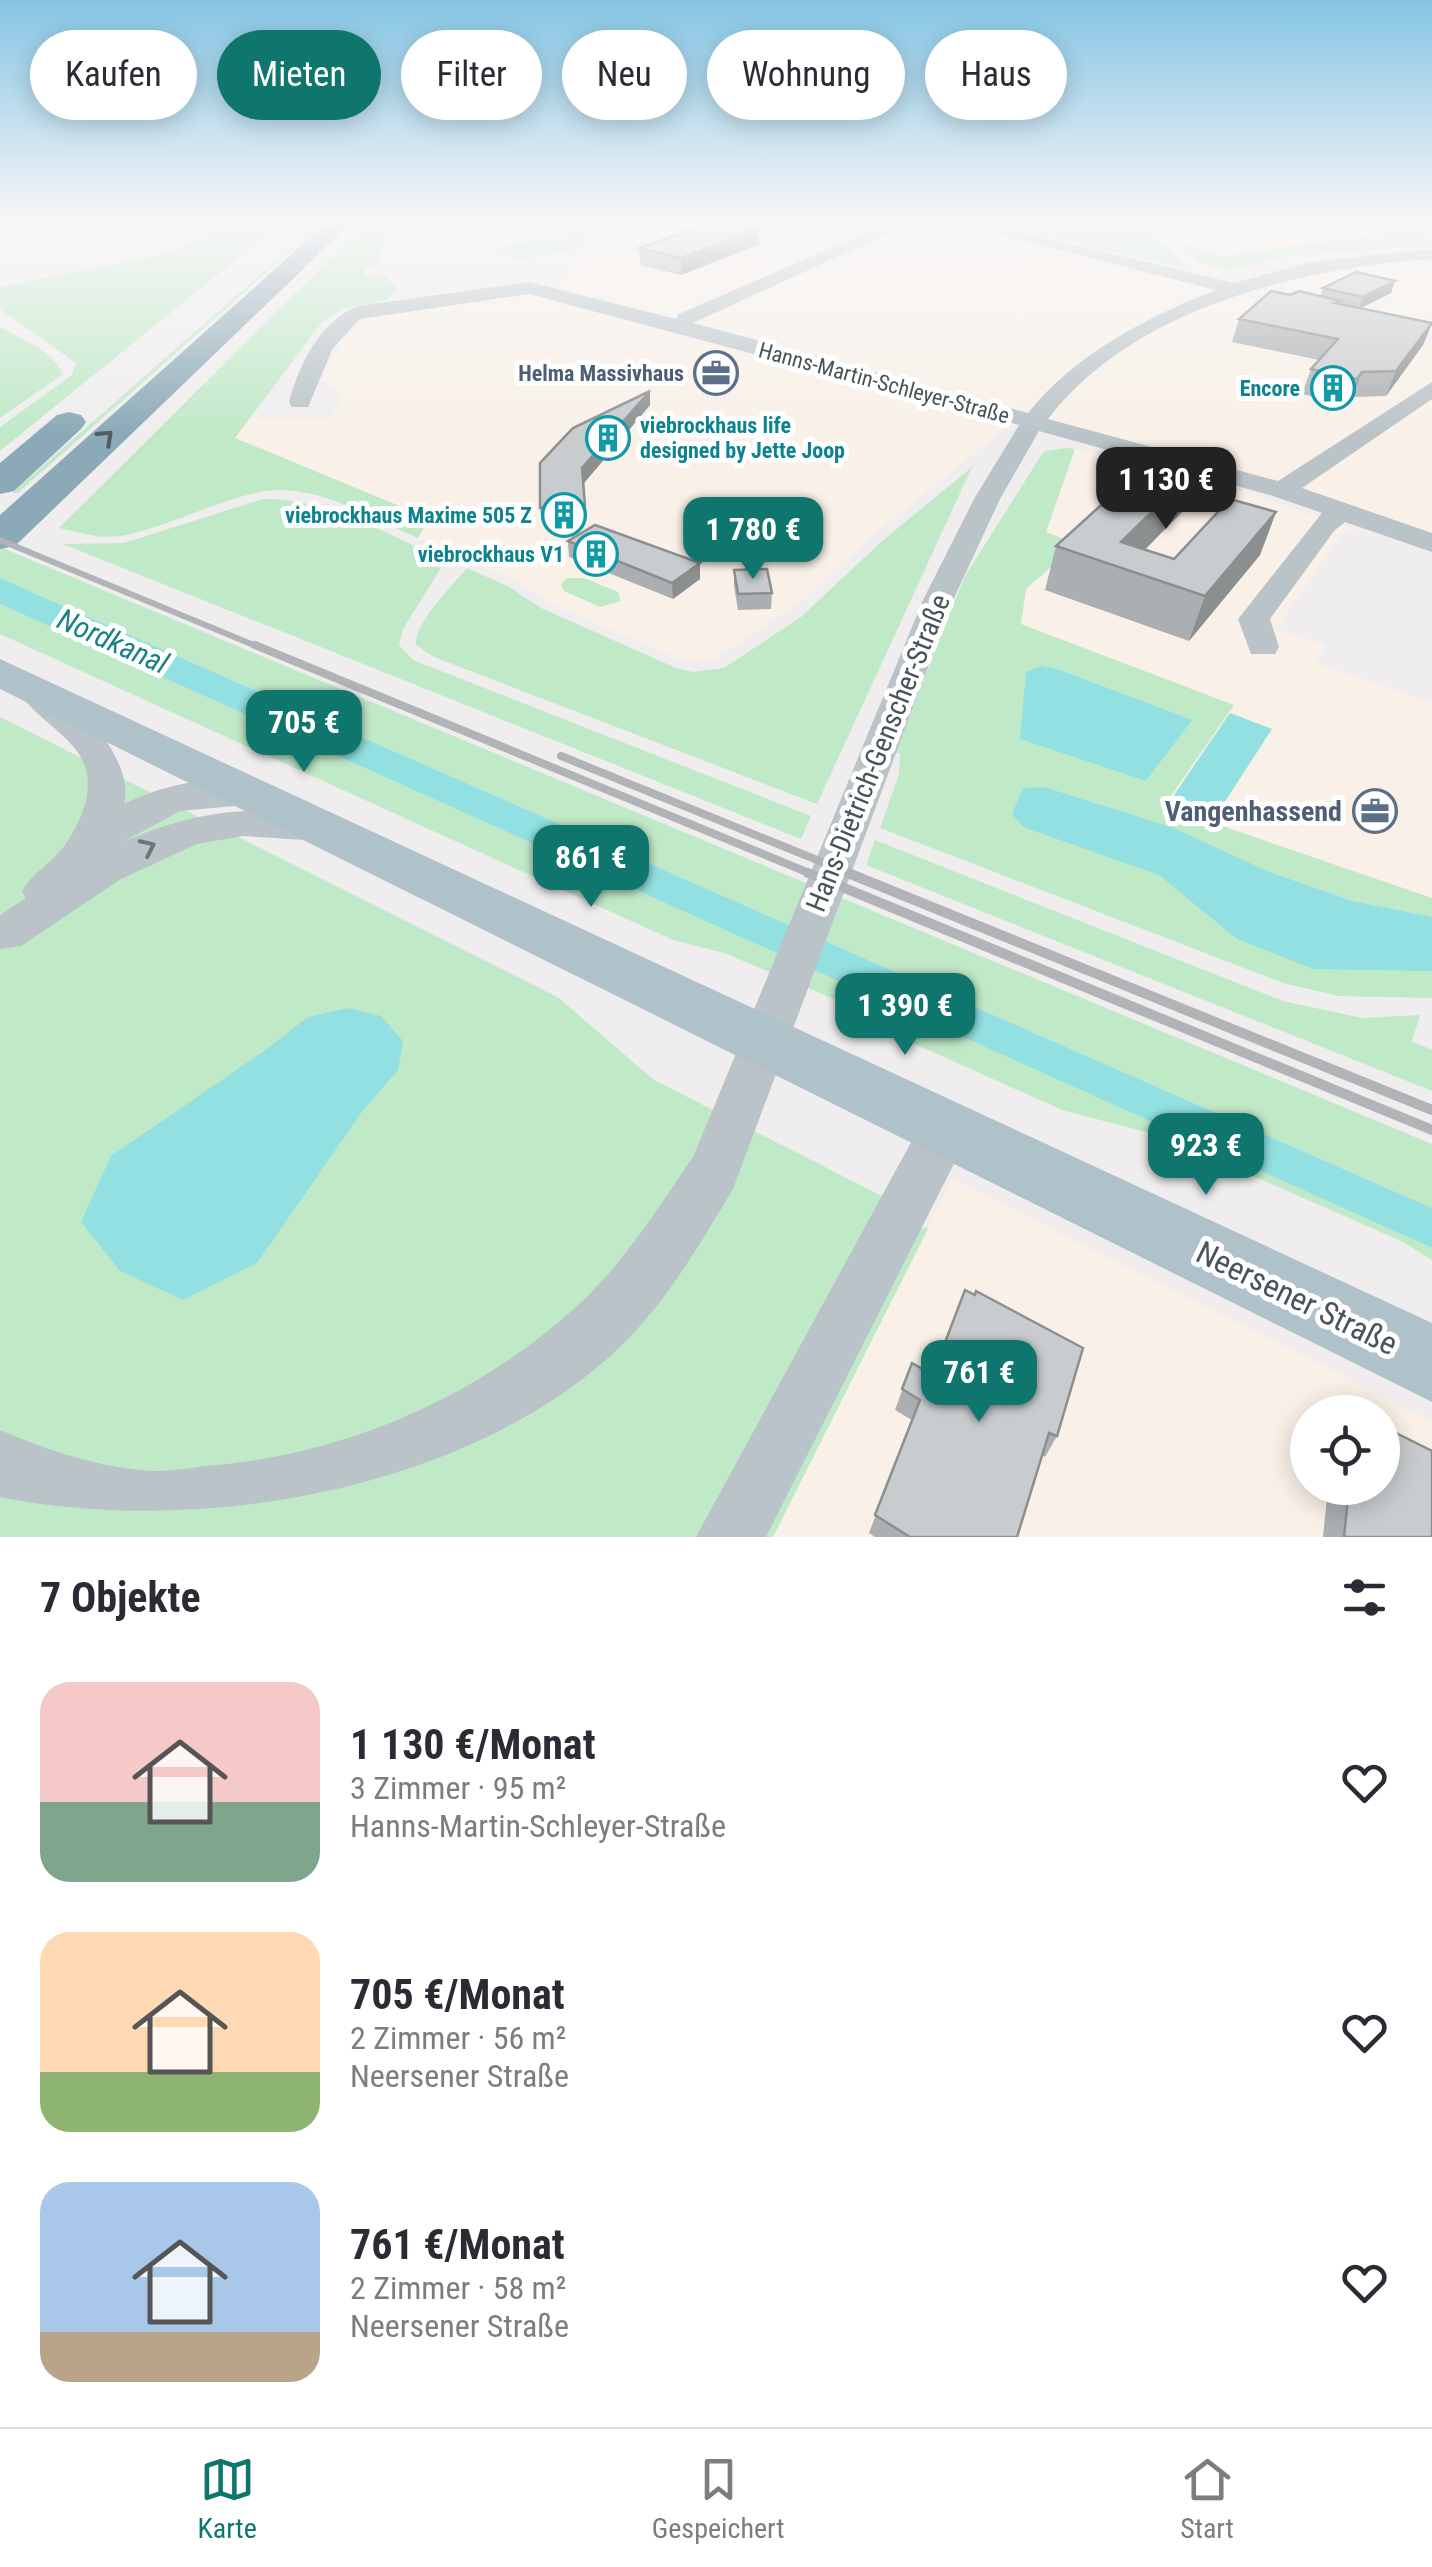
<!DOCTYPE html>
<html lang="de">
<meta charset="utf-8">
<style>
body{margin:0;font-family:"Roboto Condensed",sans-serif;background:#f2f2f3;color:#2b2b33;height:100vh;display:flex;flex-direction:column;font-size:38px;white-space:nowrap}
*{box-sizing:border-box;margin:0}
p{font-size:32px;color:#7c7c81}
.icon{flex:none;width:55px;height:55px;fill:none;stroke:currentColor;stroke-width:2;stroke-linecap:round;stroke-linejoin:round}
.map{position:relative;height:1537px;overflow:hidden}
.details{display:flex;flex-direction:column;background:#fff;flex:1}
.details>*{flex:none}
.top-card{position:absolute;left:30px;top:30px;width:1372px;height:90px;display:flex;gap:20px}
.buttons{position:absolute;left:1290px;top:1395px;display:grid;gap:20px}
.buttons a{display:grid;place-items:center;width:110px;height:110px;border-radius:50%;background:#fff;box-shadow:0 5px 25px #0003;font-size:50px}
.price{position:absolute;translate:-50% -85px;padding:0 22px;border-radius:20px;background:#0f766e;color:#fff;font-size:32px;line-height:65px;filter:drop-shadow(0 2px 5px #0008)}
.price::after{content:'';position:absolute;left:50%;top:60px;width:30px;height:22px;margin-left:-15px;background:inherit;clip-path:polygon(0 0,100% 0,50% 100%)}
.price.current{background:#222;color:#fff}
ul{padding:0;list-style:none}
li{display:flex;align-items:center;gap:30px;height:250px;padding:0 40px}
li span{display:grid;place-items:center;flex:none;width:280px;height:200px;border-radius:30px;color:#555}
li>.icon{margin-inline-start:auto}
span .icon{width:120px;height:120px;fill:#fffc;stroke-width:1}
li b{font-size:42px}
h2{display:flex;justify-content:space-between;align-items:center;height:120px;padding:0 40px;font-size:42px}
.pill{padding:0 35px;border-radius:45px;background:#fff;box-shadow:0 5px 25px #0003;font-size:35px;line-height:90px}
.pill.current{background:#0f766e;color:#fff}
.tab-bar{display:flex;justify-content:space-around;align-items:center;height:140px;border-top:2px solid #e1e1e2;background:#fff;font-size:28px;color:#7c7c81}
.tab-bar a{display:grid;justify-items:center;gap:5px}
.tab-bar .current{color:#0f766e}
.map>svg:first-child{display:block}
</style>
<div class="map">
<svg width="1432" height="1537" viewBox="0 0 1432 1537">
<rect width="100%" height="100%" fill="#f0edee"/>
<path fill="#f9f1e8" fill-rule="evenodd" d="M643 220H936L1432 343V539L1021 415 862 544 804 599 711 661 679 659 551 604 517 581 418 538 431 513 409 510 235 438 250 418H330L344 397 320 379 322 373 362 317 528 293 640 326 661 317 561 287 595 230H637Z
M970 220H1432V244L1293 256 1216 273Z
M1432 259V329L1295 294 1277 284 1314 273Z
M1075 449 1246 492 1359 531H1344L1276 628 1326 645 1316 663 1432 703V898L1164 806 1234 706 1021 624 1026 589 1076 544 1046 533Z
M952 1179 1432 1421V1537H773ZM1308 1412H1382V1488H1308Z"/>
<path fill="#c0e9c8" d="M223 220H285L0 451V427L72 375 76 363 0 309V287L160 255 179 250Z
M322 220H326L18 493H12Z
M369 220H424V227L385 233 377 265 363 269 366 275H383L397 287 388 300 344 308 322 322 235 438 409 510 432 513 418 538C369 517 310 479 255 493 209 504 167 527 121 536L100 537 59 528Z
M629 220H643L638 230H595L582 248 514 260 498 248Z
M970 220H1141L1185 267Z
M1157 220H1181L1165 224 1185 244 1225 256 1405 230 1432 234V244L1293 256 1226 270 1200 263Z
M0 327C22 339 52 350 63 374L0 418Z
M1066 448 1075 449 1046 532 1077 544 1026 589 1021 624 1234 705 1164 806 1432 898V998L1338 996 1283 983 880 828 899 774 900 754 895 753 964 578 1040 457 1045 451Z
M972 467 817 804 434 657 416 645C413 624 453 585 467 568L509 587 541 608 676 668 693 672 724 668 801 617 881 542Z
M263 499C327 498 388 535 446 560L403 629 399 645 413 660 811 816 801 839 63 544 124 543Z
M0 547 1432 1144V1208L0 578Z
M567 578H584L618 592 621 601 600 607 564 591 561 584Z
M0 604 1432 1248V1260L1403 1242 1165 1137 1062 1110 884 1030 846 1004 724 953 673 940 0 634Z
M0 717 559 998 654 1080 886 1198 699 1537H0Z
M875 840 1283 1001 1362 1018 1420 1015 1412 1041 1432 1050V1091L866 865Z
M929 1227 773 1537H742L904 1233Z"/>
<path fill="#92e0e1" d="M0 578 1432 1208V1248L0 604Z
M1041 666 1060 670 1192 720 1146 781 1020 739 1026 672Z
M1230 713 1272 729 1217 814 1174 795Z
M1044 787 1174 828 1269 872 1352 901 1432 917V971L1313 969 1237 939 1159 875 1023 827 1012 814 1023 788Z
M348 1008 381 1016 403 1041 398 1070 361 1113 257 1263 183 1300 120 1271 81 1222 111 1156 264 1051 308 1017Z"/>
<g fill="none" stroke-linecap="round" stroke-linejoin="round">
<path fill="#bac4c8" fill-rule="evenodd" d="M896 220H917L693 323 1028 413C1075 354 1147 317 1216 290L942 220H969L1234 283 1312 262 1432 249V259C1302 267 1131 309 1048 419L1278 481 1432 382V399L1302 488 1432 533V552L1345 522 1334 531 1270 619 1279 647 1275 654H1251L1238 619 1322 513 1273 496 1039 431 1000 499 954 598 733 1189C700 1244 666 1303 619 1348 468 1491 198 1537 0 1497V1430C49 1451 100 1468 154 1471 171 1471 190 1468 207 1466 344 1455 475 1399 577 1306 624 1263 659 1207 694 1155L924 598 974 499 1019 425 529 294 360 319 333 348 308 407H292L289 402C299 365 320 321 358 306L529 282 676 319 679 314Z
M37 684C77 694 135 761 124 804 166 783 221 772 267 785L272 794 267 803 180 811 121 843C191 812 243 806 319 813L333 817 339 827 333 837 319 841 243 836 197 844 121 879 21 946 0 949V915L26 898 22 891C33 872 53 862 65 845 83 818 100 781 76 750 60 729 35 716 20 694L25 687Z
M945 1106 963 1113 971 1130 766 1537H696L927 1113Z"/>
<path fill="#b0c2c9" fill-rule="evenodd" d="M0 659 1432 1323V1402L0 689Z"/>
<path fill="#8ba9b7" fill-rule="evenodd" d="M330 220H354L15 546 0 549V515Z
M69 412 81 415 86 422 81 429 14 491 0 494V463L57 415Z"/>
<path stroke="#b0b4b7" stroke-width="6" d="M0 540 261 648"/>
<path stroke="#b0b4b7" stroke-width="8" d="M255 645 814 875
M561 756 854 875"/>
<path stroke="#b0b4b7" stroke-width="10" d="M808 873 1432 1130
M848 873 1432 1110"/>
</g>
<path fill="#acafb1" d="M759 244 681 275 640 265 639 248Z
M1323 288 1391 293 1361 308 1432 324 1423 345 1386 396 1353 397 1347 404 1302 394 1311 369 1319 360 1232 342 1239 319 1290 295 1320 296Z
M650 391V405L584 483 586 520 542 523 540 508Z
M1195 470 1182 512 1145 550 1174 559 1276 512 1260 555 1189 641 1045 590 1056 546Z
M568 541 700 579 673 599 569 557Z
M734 570 772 593 771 609 738 610 734 586Z
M912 1363 1057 1436 1045 1457 1042 1455 1017 1537H875L869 1533 912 1420 895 1410Z
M1328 1488H1382L1432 1537H1323Z"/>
<path fill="#8c8f90" d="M759 228V244L681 275V258Z
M1395 281 1391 293 1359 309 1363 297Z
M1432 323 1423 345 1386 396 1396 371Z
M1362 372 1353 397 1347 404 1357 379Z
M650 391V405L584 483 586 520 582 468Z
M1195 470 1182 512 1125 569 1121 542Z
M1276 512 1260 555 1189 641 1205 596Z
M700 563V579L673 599 672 583Z"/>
<path fill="#c8ccce" stroke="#8c8f90" stroke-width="2.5" d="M717 220H756L759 228 681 258 639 248Z
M1356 272 1395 281 1363 297 1323 288Z
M1271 291 1290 295 1299 291 1341 301 1335 303 1432 323 1396 371 1362 372 1357 379 1311 369 1338 339 1239 319Z
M650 391 582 468 585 505 540 508V463L573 428Z
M1153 458 1195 470 1121 542 1174 559 1230 499 1276 512 1205 596 1056 546Z
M595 525 700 563 672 583 568 541Z
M767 569 772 593 738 594 734 570Z
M965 1290 975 1295 976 1291 1083 1348 1057 1436 1049 1433 1017 1537H910L875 1515 920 1400 902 1389 912 1363 924 1370 932 1348 941 1353Z
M1382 1426 1432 1451V1537H1344L1349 1488H1382Z"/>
<defs><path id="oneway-chevron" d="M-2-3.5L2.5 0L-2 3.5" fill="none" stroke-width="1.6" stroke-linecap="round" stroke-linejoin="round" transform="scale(2.5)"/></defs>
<use stroke="#4f5c62" href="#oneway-chevron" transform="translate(106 437) rotate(-43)"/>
<use stroke="#6a767a" href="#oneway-chevron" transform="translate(148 847) rotate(-25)"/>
<linearGradient id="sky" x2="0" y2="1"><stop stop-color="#85c6e5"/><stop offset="0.51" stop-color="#f8f7f7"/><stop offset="1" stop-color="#f8f7f7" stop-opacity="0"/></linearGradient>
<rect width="1432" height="435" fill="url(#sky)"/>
<defs>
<g id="office-ring" transform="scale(2.25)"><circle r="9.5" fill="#fff" stroke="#5c6f8a" stroke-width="1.5"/><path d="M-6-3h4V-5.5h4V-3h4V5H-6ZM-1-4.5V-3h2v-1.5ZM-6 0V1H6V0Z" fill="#5c6f8a"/></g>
<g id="building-ring" transform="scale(2.25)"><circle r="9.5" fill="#fff" stroke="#0f9aa8" stroke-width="1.5"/><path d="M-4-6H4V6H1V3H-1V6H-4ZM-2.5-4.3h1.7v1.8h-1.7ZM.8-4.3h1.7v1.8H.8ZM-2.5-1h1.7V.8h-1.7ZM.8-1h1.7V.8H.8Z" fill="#0f9aa8"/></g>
</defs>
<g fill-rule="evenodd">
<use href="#office-ring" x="716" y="373"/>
<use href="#building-ring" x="1333" y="388"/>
<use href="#building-ring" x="608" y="438"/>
<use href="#building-ring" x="564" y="515"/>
<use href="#building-ring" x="596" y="554"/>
<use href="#office-ring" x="1375" y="811"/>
</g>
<g text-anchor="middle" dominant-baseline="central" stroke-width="10" stroke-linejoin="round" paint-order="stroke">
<g font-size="22" font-weight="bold" fill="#4e5e75" stroke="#fff" text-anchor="end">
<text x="684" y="373">Helma Massivhaus</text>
</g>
<g font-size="22" fill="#485458" stroke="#fff">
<text transform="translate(884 383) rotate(15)">Hanns-Martin-Schleyer-Straße</text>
</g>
<g font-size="22" font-weight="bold" fill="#0d838f" stroke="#fff" text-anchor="end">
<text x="1300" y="388">Encore</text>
<text x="640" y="425" text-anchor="start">viebrockhaus life<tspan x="640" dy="25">designed by Jette Joop</tspan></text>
<text x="532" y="515">viebrockhaus Maxime 505 Z</text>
<text x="564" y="554">viebrockhaus V1</text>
</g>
<g font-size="28" fill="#485458" stroke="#fff">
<text transform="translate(878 753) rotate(-68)">Hans-Dietrich-Genscher-Straße</text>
</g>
<g font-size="28" font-weight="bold" fill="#4e5e75" stroke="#fff" text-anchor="end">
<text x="1342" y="811">Vangenhassend</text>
</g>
<g font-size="30" font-style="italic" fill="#1b8182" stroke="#fff">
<text transform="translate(113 641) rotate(24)">Nordkanal</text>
</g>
<g font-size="32" fill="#485458" stroke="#fff">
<text transform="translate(1297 1298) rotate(26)">Neersener Straße</text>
</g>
</g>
</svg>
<div class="buttons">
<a><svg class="icon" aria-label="locate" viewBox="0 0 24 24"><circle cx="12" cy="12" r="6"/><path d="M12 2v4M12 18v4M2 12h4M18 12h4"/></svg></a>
</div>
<b class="price current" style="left:1166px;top:532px">1 130 €</b>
<b class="price" style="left:753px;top:582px">1 780 €</b>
<b class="price" style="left:304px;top:775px">705 €</b>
<b class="price" style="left:591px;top:910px">861 €</b>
<b class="price" style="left:905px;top:1058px">1 390 €</b>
<b class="price" style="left:1206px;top:1198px">923 €</b>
<b class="price" style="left:979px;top:1425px">761 €</b>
<div class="top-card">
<a class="pill">Kaufen</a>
<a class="pill current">Mieten</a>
<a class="pill">Filter</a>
<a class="pill">Neu</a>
<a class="pill">Wohnung</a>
<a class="pill">Haus</a>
</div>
</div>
<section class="details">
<h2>7 Objekte<svg class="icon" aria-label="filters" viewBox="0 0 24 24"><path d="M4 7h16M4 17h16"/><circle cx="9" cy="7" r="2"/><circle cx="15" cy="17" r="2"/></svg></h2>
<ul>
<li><span style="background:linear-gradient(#f6c9c9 60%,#7fa58c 0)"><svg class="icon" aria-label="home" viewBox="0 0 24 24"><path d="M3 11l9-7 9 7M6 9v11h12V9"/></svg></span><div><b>1 130 €/Monat</b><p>3 Zimmer · 95 m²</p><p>Hanns-Martin-Schleyer-Straße</p></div><svg class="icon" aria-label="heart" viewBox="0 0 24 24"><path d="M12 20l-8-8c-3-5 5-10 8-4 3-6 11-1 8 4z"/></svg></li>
<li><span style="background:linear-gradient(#ffd9b3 70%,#8fb573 0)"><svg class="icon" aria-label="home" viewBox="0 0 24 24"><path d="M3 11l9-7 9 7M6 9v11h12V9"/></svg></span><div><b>705 €/Monat</b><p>2 Zimmer · 56 m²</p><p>Neersener Straße</p></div><svg class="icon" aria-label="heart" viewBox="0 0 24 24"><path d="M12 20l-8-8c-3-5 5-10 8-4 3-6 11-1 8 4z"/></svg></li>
<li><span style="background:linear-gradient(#a9c7e8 75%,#b9a48a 0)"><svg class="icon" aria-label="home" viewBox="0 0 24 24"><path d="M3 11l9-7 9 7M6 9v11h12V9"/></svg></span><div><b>761 €/Monat</b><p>2 Zimmer · 58 m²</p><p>Neersener Straße</p></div><svg class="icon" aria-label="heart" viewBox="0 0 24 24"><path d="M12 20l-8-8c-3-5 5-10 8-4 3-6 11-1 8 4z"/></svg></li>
</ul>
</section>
<nav class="tab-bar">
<a class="current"><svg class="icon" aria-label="map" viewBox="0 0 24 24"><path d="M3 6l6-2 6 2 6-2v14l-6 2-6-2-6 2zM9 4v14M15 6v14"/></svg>Karte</a>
<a><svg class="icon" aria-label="saved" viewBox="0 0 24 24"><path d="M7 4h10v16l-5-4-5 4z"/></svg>Gespeichert</a>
<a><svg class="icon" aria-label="home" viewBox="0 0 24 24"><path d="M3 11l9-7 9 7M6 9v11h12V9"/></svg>Start</a>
</nav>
